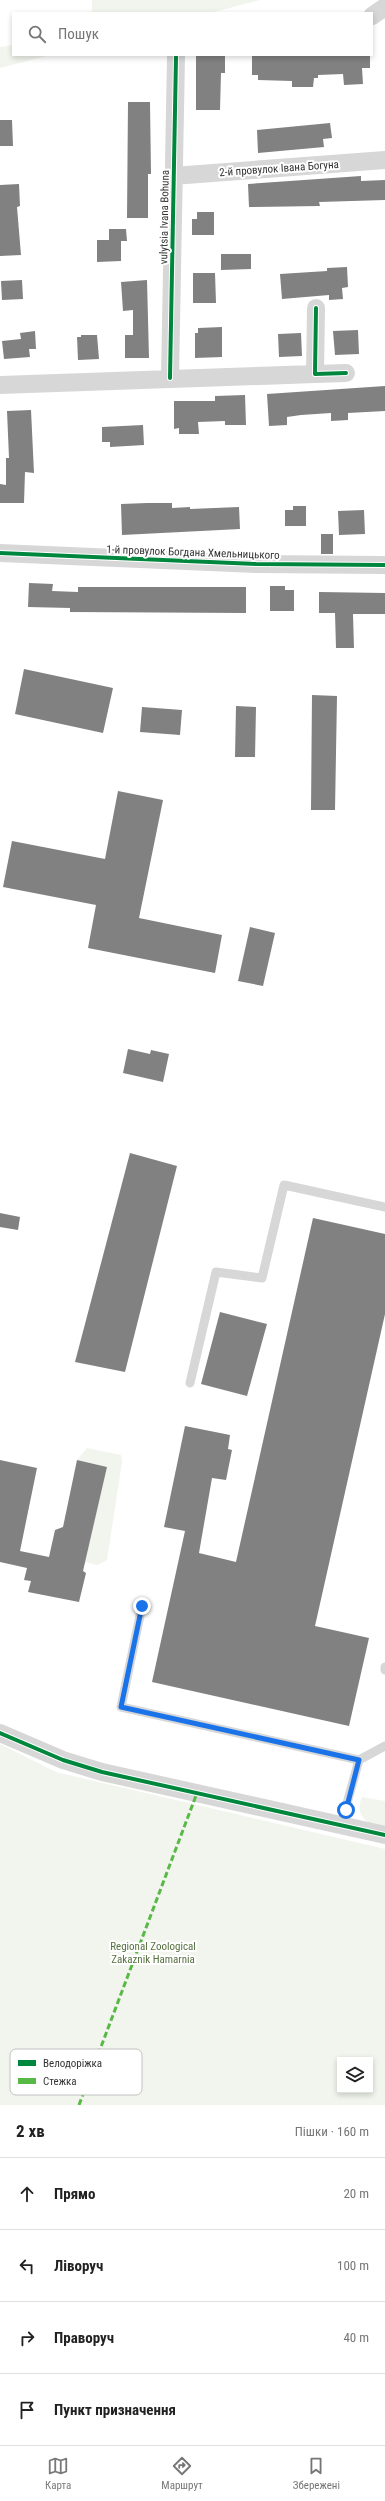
<!DOCTYPE html>
<html lang="uk">
<meta charset="utf-8">
<style>
body{margin:0;font-family:"Roboto Condensed",sans-serif;background:#f6f6f6;color:#222}
.controls{position:absolute;right:12px;bottom:12px;display:grid;overflow:hidden;border-radius:0px;box-shadow:0 2px 6px #0003}
.controls button{width:36px;height:36px;display:grid;place-items:center;padding:0;border:0;border-bottom:1px solid #e0e0e0;background:#fff;color:#222;font:20px sans-serif}
.stop{position:absolute;width:12px;height:12px;margin:-9px;border:3px solid #1a73e8;border-radius:50%;background:#fff}
.stop.end{background:#1a73e8;border-color:#fff;box-shadow:0 1px 4px #0008}
.list{margin:0;padding:0;list-style:none}
h2{display:flex;justify-content:space-between;align-items:center;height:52px;margin:0;padding:0 16px;font-size:17px}
h2 small{font-size:13px;font-weight:400;color:#767676}
.list li{display:grid;grid-template-columns:26px 1fr auto;gap:12px;align-items:center;box-sizing:border-box;height:72px;padding:0 16px;border-top:1px solid #e0e0e0}
.list b{display:block;font-size:15px;white-space:nowrap}
.list em{font-size:13px;font-style:normal;color:#767676}
.icon{flex:none;width:22px;height:22px;fill:none;stroke:currentColor;stroke-width:2;stroke-linecap:round;stroke-linejoin:round}
.map{position:relative;flex:none;width:385px;height:2105px;overflow:hidden}
.search{position:absolute;background:#fff;box-shadow:0 2px 6px #0003;left:12px;right:12px;top:12px;height:44px;display:flex;align-items:center;gap:10px;box-sizing:border-box;padding:0 14px;border-radius:0px;color:#767676;font-size:15px}
.sheet{height:340px;background:#fff}
nav{display:flex;justify-content:space-around;align-items:center;box-sizing:border-box;height:56px;border-top:1px solid #e0e0e0;background:#fff;font-size:11px;color:#767676}
nav a{display:grid;justify-items:center;gap:2px}
nav .on{color:#7a7a7a}
.map>svg:first-child{display:block}
</style>
<div class="map">
<svg width="385" height="2105" viewBox="0 0 385 2105">
<rect width="100%" height="100%" fill="#fff"/>
<path fill="#f1f5ed" fill-rule="evenodd" d="M92,0h168l-50,13h-118z
M13,45v10h37l-50,13v-21z
M87,1448l34,7 1,7 -15,98 -10,5 -12,-3 22,-95 -30,-7z
M0,1744l56,28 329,77v256h-385zM340,2060h30v30h-30z
M362,1797l23,4v28c-17,-4 -31,-13 -23,-32z"/>
<path fill="#818181" d="M196,55h29v18h-4l-1,37h-24z
M252,55h118v13h-8l1,16 -19,1 -1,-11 -25,1v3h-4l-1,9h-21v-6l-34,-1v-5h-6z
M128,102h22l1,72h-3v44h-21z
M0,120h12l1,26h-13z
M330,123l2,15 -9,1 1,8 -66,6 -1,-23z
M361,176v5l24,-1v20l-66,2 1,4 -71,1 -1,-23z
M19,184l1,22 -3,1 4,48 -21,1v-71z
M197,212h17v23h-22v-16h5z
M109,229h17l1,12h-6v20l-24,1v-22h12z
M221,254h30v15l-30,1z
M347,267l1,20 -6,1 1,11 -14,1v-5l-47,4 -2,-25 47,-3v-3z
M193,273h22l1,30h-23z
M22,280l1,19 -21,1 -1,-19z
M147,280l2,78h-24v-23h8v-25l-10,1 -2,-29z
M222,327v30l-27,1v-25h3v-5z
M358,330l1,24 -24,1 -2,-24z
M35,331l1,18h-7l1,8 -26,2 -2,-18 19,-2 -1,-6z
M301,333l1,23 -23,1 -1,-23z
M81,335h16l2,24 -21,1 -1,-23h4z
M385,386v25l-37,2v7l-17,1v-8l-30,2 -14,2v8l-18,1 -2,-32z
M245,395l1,30h-21v-4l-27,1 1,12h-20v-6l-5,1v-28h41v-5z
M31,410l3,63 -9,-1 -1,31h-24v-19l6,1v-27h3l-2,-47z
M143,425l1,20 -34,2v-5h-8v-15z
M147,503h25v5l18,-1v2l49,-2 1,22 -118,6 -1,-31z
M293,506h13v20h-21v-16h8z
M364,510l1,24 -26,1 -1,-24z
M321,534h12v20h-12z
M29,583l24,1 -1,7 26,1v-5h168v26l-176,-1v-4l-42,-1z
M270,586h15v4h9v21h-24z
M319,592l66,1v21h-32l1,34h-18l-1,-35h-16z
M24,669l89,19 -10,45 -88,-19z
M312,695l25,1 -2,114h-24z
M236,706l20,1 -1,50h-20z
M142,707l40,3 -2,25 -40,-3z
M118,791l45,9 -24,118 83,17 -7,38 -127,-25 8,-43 -93,-18 9,-46 93,18z
M250,927l25,6 -12,53 -25,-5z
M128,1049l22,5 1,-4 18,4 -6,28 -40,-9z
M130,1153l47,13 -52,206 -50,-10z
M0,1213l20,4 -2,13 -18,-3z
M313,1218l72,16v80l-70,312 54,12 -20,88 -197,-44 33,-151 -21,-4 21,-101 45,9 -2,14 4,1 -6,30 -14,-2 -13,75 37,9z
M220,1312l47,12 -20,72 -46,-12z
M0,1460l37,8 -17,83 29,6 6,-27 8,-3 14,-67 30,7 -24,104 3,2 -7,29 -51,-10 3,-11 -7,-1 3,-12 -27,-6z"/>
<g fill="none" stroke-linecap="round" stroke-linejoin="round">
<path stroke="#d7d7d7" stroke-width="9" d="M190,1383l26,-111 46,6 22,-93 101,22
M142,1606l-21,101 238,53
M385,1667v3
M341,1825l18,-65 26,-14"/>
<path stroke="#d7d7d7" stroke-width="18" d="M372,16l13,-9
M173,176l212,-16
M316,308l-1,66 31,-1
M170,378l6,-321
M0,385l315,-11
M0,553l256,11 129,1
M0,1733l63,27 39,12 283,63"/>
<path stroke="#58b947" stroke-width="3" stroke-dasharray="6 3" stroke-linecap="butt" d="M79,2105l118,-312"/>
<defs>
<path id="cycleway" d="M316,308l-1,66 31,-1
M170,378l6,-321
M0,553l256,11 129,1
M0,1733l63,27 39,12 283,63"/>
</defs>
<use href="#cycleway" stroke="#fff" stroke-width="6"/>
<use href="#cycleway" stroke="#00873e" stroke-width="4"/>
</g>
<g fill="none" stroke-linecap="round" stroke-linejoin="round">
<path stroke="#1a73e8" stroke-width="5" d="M142,1606l-21,101 238,53 -13,50"/>
</g>
<g text-anchor="middle" stroke-width="4" stroke-linejoin="round" paint-order="stroke">
<g font-size="11" fill="#333" stroke="#fff">
<text transform="translate(279 168) rotate(-4)" y="4">2-й провулок Івана Богуна</text>
<text transform="translate(164 217) rotate(-89)" y="4">vulytsia Ivana Bohuna</text>
<text transform="translate(193 552) rotate(2)" y="4">1-й провулок Богдана Хмельницького</text>
</g>
<g font-size="11" fill="#56703f" stroke="#fff">
<text x="153" y="1950">Regional Zoological<tspan x="153" dy="13">Zakaznik Hamarnia</tspan></text>
</g>
</g>
<rect x="10" y="2049" width="132" height="46" rx="6" fill="#fff" stroke="#c2c2c2" stroke-width="1"/>
<rect x="18" y="2060" width="18" height="6" fill="#00873e"/>
<rect x="18" y="2078" width="18" height="6" fill="#58b947"/>
<g font-size="11" fill="#333">
<text x="43" y="2067">Велодоріжка</text>
<text x="43" y="2085">Стежка</text>
</g>
</svg>
<div class="controls">
<button><svg class="icon" aria-label="layers" viewBox="0 0 24 24"><path d="M12 4l9 5-9 5-9-5zM3 14l9 5 9-5"/></svg></button>
</div>
<div class="stop" style="left:346px;top:1810px"></div>
<div class="stop end" style="left:142px;top:1606px"></div>
<div class="search"><svg class="icon" aria-label="search" viewBox="0 0 24 24"><circle cx="10" cy="10" r="6"/><path d="M15 15l6 6"/></svg>Пошук</div>
</div>
<section class="sheet">
<h2>2 хв<small>Пішки · 160 m</small></h2>
<ul class="list">
<li><svg class="icon" aria-label="ahead" viewBox="0 0 24 24"><path d="M12 20V5M6 11l6-6 6 6"/></svg><div><b>Прямо</b></div><em>20 m</em></li>
<li><svg class="icon" aria-label="left" viewBox="0 0 24 24"><path d="M17 20v-9H6M10 6l-5 5 5 5"/></svg><div><b>Ліворуч</b></div><em>100 m</em></li>
<li><svg class="icon" aria-label="right" viewBox="0 0 24 24"><path d="M7 20v-9h11M14 6l5 5-5 5"/></svg><div><b>Праворуч</b></div><em>40 m</em></li>
<li><svg class="icon" aria-label="arrive" viewBox="0 0 24 24"><path d="M6 21V4h12l-3 4 3 4H6"/></svg><div><b>Пункт призначення</b></div></li>
</ul>
</section>
<nav>
<a class="on"><svg class="icon" aria-label="map" viewBox="0 0 24 24"><path d="M3 6l6-2 6 2 6-2v14l-6 2-6-2-6 2zM9 4v14M15 6v14"/></svg>Карта</a>
<a><svg class="icon" aria-label="directions" viewBox="0 0 24 24"><path d="M12 3l9 9-9 9-9-9zM9 14v-3h6M13 9l2 2-2 2"/></svg>Маршрут</a>
<a><svg class="icon" aria-label="saved" viewBox="0 0 24 24"><path d="M7 4h10v16l-5-4-5 4z"/></svg>Збережені</a>
</nav>
